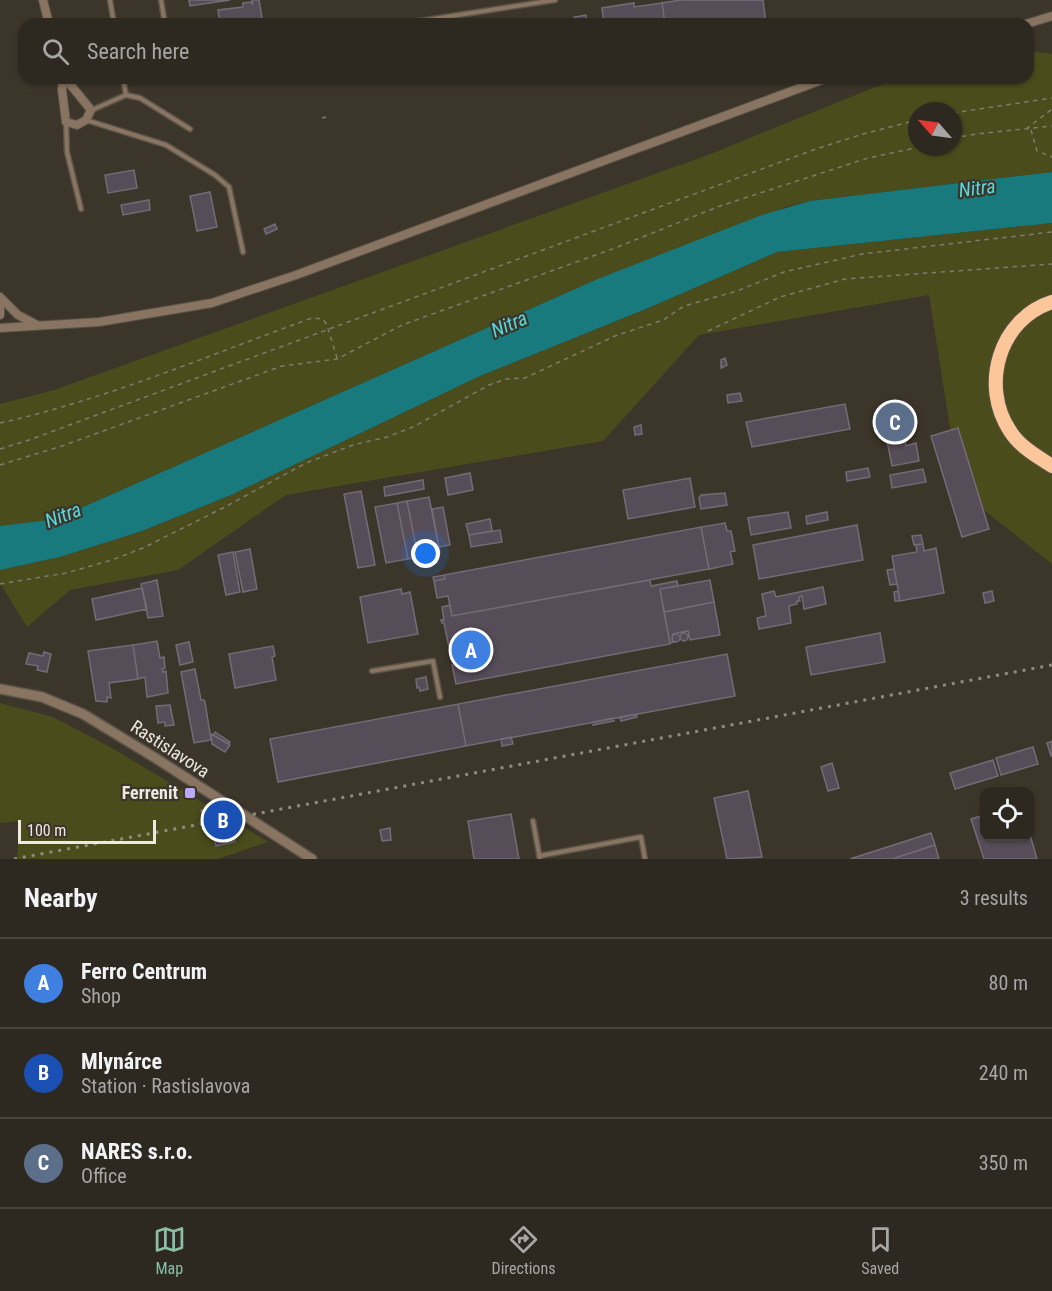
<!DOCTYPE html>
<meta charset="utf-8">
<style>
body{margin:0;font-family:"Roboto Condensed",sans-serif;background:#353029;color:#f1f3f6}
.controls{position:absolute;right:18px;bottom:18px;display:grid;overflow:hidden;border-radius:12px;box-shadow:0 2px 4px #0004}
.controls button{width:54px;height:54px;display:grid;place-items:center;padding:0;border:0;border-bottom:2px solid #48443e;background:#2d2820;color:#f1f3f6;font:30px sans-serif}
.compass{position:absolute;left:908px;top:102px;width:54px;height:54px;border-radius:50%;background:#2d2820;box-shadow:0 2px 4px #0004;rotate:298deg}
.scale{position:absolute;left:18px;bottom:15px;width:138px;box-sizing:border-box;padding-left:6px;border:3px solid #ede8e1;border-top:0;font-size:16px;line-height:21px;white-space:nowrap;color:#ede8e1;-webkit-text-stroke:4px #3c352a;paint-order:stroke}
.you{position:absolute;left:426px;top:554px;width:21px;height:21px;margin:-15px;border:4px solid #fff;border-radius:50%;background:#1a73e8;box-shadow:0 0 0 9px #1a73e833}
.badge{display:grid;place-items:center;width:39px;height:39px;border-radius:50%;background:#8abfa5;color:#fff;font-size:20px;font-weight:700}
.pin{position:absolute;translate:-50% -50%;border:3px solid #fff;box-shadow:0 2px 6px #0006}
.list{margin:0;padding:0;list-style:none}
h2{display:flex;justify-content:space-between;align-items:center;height:78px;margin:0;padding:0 24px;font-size:26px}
h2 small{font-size:20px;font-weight:400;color:#a7a6a5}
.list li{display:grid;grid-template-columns:39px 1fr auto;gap:18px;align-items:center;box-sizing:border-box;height:90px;padding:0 24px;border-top:2px solid #48443e}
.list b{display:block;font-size:22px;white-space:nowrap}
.list p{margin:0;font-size:20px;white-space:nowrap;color:#a7a6a5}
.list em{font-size:20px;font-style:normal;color:#a7a6a5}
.icon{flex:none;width:33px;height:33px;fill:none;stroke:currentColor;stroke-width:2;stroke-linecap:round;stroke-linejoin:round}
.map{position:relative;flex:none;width:1052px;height:859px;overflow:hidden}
.search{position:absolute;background:#2d2820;box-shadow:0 2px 4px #0004;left:18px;right:18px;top:18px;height:66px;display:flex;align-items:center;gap:15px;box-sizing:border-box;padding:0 21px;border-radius:18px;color:#a7a6a5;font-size:22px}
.sheet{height:348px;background:#2d2820}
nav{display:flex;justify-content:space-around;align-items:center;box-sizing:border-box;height:84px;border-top:2px solid #48443e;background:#2d2820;font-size:16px;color:#a7a6a5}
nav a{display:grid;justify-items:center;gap:3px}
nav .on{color:#8abfa5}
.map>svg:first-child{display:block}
</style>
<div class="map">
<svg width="1052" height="859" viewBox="0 0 1052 859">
<rect width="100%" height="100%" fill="#3c352a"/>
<path fill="#4a4c1c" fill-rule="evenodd" d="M1028,51l24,3v118l-242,29 -24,6 -186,71 -544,241 -56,7v-122l54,-14 654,-235 167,-68 33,-9h120zM917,111h36v36h-36z
M1052,223v341l-92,-73 -31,-196 -230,40 -96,106 -317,54 -108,75 -108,20 -43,37 -27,-44v-13l60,-13 82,-26 89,-36 249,-119 166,-67 131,-57z
M0,703l53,14 59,31 156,94 -50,17h-201l3,-38 -20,2z"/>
<path fill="#197a7e" d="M1052,172v51l-275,29 -131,57 -166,67 -249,119 -89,36 -82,26 -60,13v-44l56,-7 544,-241 162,-63 48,-14z"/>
<path fill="#564d58" stroke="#756b77" stroke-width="1.5" d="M189,0h41l-40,6z
M252,0h7l4,24h-43l-2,-14 25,-3v-4l8,-1 2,3z
M681,0h82l3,24h-101l-3,-21z
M634,3v4l28,-4 3,21h-61l-2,-16z
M586,15l1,9h-12l-1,-7z
M134,170l3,18 -29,5 -3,-18z
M210,192l7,35 -20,4 -7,-35z
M149,200l1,10 -27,5 -2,-10z
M275,224l2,5 -11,5 -2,-5z
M725,358l2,7 -6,3v-8z
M740,393l2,8 -14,2 -1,-8z
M845,404l5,25 -98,18 -6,-25z
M898,407l8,39 10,-3 3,18 -27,5 -11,-55z
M641,425l1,9 -7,1 -1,-8z
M958,428l31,101 -27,8 -31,-101z
M868,468l2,9 -23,4 -1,-9z
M923,469l3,13 -34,6 -2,-13z
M470,473l3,17 -25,5 -3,-17z
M690,478l5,29 -67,12 -5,-29z
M423,480l1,9 -39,7 -1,-9z
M361,491l14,74 -17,3 -14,-74z
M725,493l2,12 -26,4 -2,-11 2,-3z
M429,497l11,56 -22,4 -11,-56z
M407,501l11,56 -10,2 -11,-56z
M397,503l11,56 -22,4 -11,-56z
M443,507l7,38 -11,2 -7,-38z
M788,512l3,16 -40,7 -3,-17z
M827,512l1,8 -21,4 -1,-8z
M490,519l2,12 -23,4 -3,-11z
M725,523l2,8h4l4,20 -5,1 3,12 -24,5 -8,-42z
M857,525l6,35 -104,19 -6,-34z
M701,527l8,42 -257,47 -4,-20 -11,2 -3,-17 11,-2 -1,-4z
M500,530l2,12 -31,5 -2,-12z
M921,535l2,9 -9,1 -2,-9z
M923,544l1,7 12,-3 8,45 -44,8 -8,-45 25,-4 -1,-7z
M250,549l7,40 -14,3 -8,-40z
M233,552l7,40 -14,3 -8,-40z
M894,569l3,15 -7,1 -3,-15z
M444,575l1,4 -11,2 -1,-4z
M157,580l6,36 -15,2 -7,-34z
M650,580l1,6 26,-5 1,5 -18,3 10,55 -214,40 -4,-19 9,-2 -4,-17 -8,1 -5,-24h-2l-1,-3h3l-2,-13 8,-2 2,11z
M710,580l4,22 -50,10 -4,-23z
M823,587l3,17 -22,5 -2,-13 -3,1 1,4h-3v3l-8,2 2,17 -32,6 -2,-11 9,-2 -4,-22 12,-3 2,6z
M142,588l5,21 -51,11 -4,-21z
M401,589l1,5 8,-2 8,42 -50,9 -8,-46z
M898,591l2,10h-5l-1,-9z
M992,591l2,10 -9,2 -2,-10z
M714,602l6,33 -30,5 -2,-9 -15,3 -1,4 2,4 -4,1 -6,-31z
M680 637a4 4 0 1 1 8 0a4 4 0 1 1-8 0Z
M880,633l5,29 -74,13 -5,-28z
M672 638a4 4 0 1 1 8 0a4 4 0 1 1-8 0Z
M157,641l3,17 4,-1 1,11 -3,1 1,3 3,-1 2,22 -21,4 -2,-20 -7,2 -5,-34z
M189,642l4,20 -13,3 -4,-20z
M133,645l5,34 -29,4 2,15 -4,-1v5l-11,-1 -8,-50z
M273,646l2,10 -3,1 4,23 -41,8 -6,-34z
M44,652l7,2 -4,18 -10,-2 1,-4 -12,-2 3,-11 14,3z
M727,654l8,42 -269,50 -8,-42z
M195,669l6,31h3l1,2 6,38 -17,3 -13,-71z
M426,677l2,12 -8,2 -1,-4 -2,1 -1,-9z
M458,704l8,42 -188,36 -8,-43z
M170,705l4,20 -9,1v-4l-7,1 -2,-17z
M636,714l1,3 -16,4 -1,-4z
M613,718l1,3 -21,4v-3z
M215,732l15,10 -1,2 -16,-9z
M211,734l19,11 -5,7 -13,-8z
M511,737l2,7 -11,2 -1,-7z
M1052,741v14l-1,1 -4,-13z
M1033,747l5,17 -37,11 -5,-17z
M993,760l5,16 -43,13 -5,-16z
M832,763l7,25 -11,3 -7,-24z
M748,791l14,66 -35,2 -13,-61z
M210,808l1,5 -9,1 -1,-4z
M511,814l8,45h-45l-6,-38z
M984,815v21h46v-1l7,24h-53l-13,-40z
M233,827l2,15 -19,4 -1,-7 9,-2 -2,-8z
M390,828l1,12 -9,1 -2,-11z
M931,833l4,12 -43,14h-42z
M935,845l4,14h-47z"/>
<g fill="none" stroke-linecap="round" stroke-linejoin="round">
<defs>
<path id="service" d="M110,0l4,24
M161,0l4,24
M400,24l155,-24
M123,78l3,17
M92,110l34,-15 14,3 50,31
M86,120l80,25 49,30 14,12 14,65
M66,122l1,30 14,57
M372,671l61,-10 7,36
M533,821l7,38
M539,856l102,-19 4,22"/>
<path id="minor" d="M43,0l6,24
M1026,24l26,-8
M63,78l-1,12 4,32 11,3 9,-5 5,-10 -26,-32
M0,297l18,18 19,10
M0,303v12
M0,328l99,-6 113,-19 84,-28 531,-197"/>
<path id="tertiary" d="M0,689l42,8 41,17 74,45 155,100"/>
<path id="motorway" d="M1052,302c-53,17 -72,84 -42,129 10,16 27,25 42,35"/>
</defs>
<use href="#service" stroke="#585247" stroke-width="7"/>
<use href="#minor" stroke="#585247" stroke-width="10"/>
<use href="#tertiary" stroke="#585247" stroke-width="12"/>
<use href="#motorway" stroke="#585247" stroke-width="16"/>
<path stroke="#807a71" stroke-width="1.5" stroke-dasharray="4.5 4.5" stroke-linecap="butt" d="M126,21l32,-2
M953,113l99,-15
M322,118l4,-1
M1026,129l26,-20
M1031,130l6,21 15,6
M953,138l23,-4 76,-8
M708,331l72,-34 65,-18 207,-15
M0,423c108,-24 209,-68 312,-105l11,1 4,6 10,33
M0,449l29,-9 787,-291 47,-15 54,-14
M0,465l62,-19 220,-80 55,-7 65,-34 213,-77 105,-42 148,-48 52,-11
M0,584l66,-11 46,-13 31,-12 80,-40 83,-45 47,-18 34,-8 26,-10 76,-42 17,-6 19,-1 90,-42 48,-16 21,-14 53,-15 47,-19 78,-18 190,-22"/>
<use href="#service" stroke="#897462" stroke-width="4"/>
<use href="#minor" stroke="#897462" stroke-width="8"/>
<use href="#tertiary" stroke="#897462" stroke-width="9"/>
<use href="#motorway" stroke="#fbc79a" stroke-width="14"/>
<path stroke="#908a81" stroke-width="3" stroke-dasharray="3 6" stroke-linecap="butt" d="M14,859l1038,-194"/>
</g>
<rect fill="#baaaf6" stroke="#3c352a" stroke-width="2" x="184" y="787" width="12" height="12" rx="3"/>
<g text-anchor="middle" stroke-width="4.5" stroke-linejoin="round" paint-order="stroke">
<g font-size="18" fill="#ede8e1" stroke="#3c352a">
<text transform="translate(170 749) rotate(33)" y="6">Rastislavova</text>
</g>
<g font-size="18" font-weight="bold" fill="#ede8e1" stroke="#3c352a" text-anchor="end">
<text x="178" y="799">Ferrenit</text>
</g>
<g font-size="20" font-style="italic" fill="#56d9de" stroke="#3c352a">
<text transform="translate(977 188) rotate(-7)" y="7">Nitra</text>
<text transform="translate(509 324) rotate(-23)" y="7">Nitra</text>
<text transform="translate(63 515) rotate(-21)" y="7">Nitra</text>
</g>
</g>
</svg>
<div class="controls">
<button><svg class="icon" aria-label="locate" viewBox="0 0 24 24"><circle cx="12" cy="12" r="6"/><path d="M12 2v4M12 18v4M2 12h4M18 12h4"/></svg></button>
</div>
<svg class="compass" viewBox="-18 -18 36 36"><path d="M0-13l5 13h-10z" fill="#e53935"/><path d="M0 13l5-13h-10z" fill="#a7a6a5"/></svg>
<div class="scale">100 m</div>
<div class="you"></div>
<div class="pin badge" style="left:471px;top:650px;background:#3f7fe0">A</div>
<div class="pin badge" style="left:223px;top:820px;background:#1a4fb4">B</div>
<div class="pin badge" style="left:895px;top:422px;background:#5c6f8a">C</div>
<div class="search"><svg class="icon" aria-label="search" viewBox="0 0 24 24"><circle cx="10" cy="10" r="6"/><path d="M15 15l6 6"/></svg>Search here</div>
</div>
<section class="sheet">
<h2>Nearby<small>3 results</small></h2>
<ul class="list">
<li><span class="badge" style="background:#3f7fe0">A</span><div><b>Ferro Centrum</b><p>Shop</p></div><em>80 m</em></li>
<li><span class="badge" style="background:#1a4fb4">B</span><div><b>Mlynárce</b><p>Station · Rastislavova</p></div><em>240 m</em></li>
<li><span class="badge" style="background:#5c6f8a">C</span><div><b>NARES s.r.o.</b><p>Office</p></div><em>350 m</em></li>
</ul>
</section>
<nav>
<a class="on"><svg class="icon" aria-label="map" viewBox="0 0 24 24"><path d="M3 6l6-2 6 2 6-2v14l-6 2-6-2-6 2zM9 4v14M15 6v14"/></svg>Map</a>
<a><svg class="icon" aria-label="directions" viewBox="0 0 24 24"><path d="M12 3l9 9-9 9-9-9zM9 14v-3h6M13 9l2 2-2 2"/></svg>Directions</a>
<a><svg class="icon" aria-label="saved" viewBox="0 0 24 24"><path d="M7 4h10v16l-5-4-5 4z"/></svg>Saved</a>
</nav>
